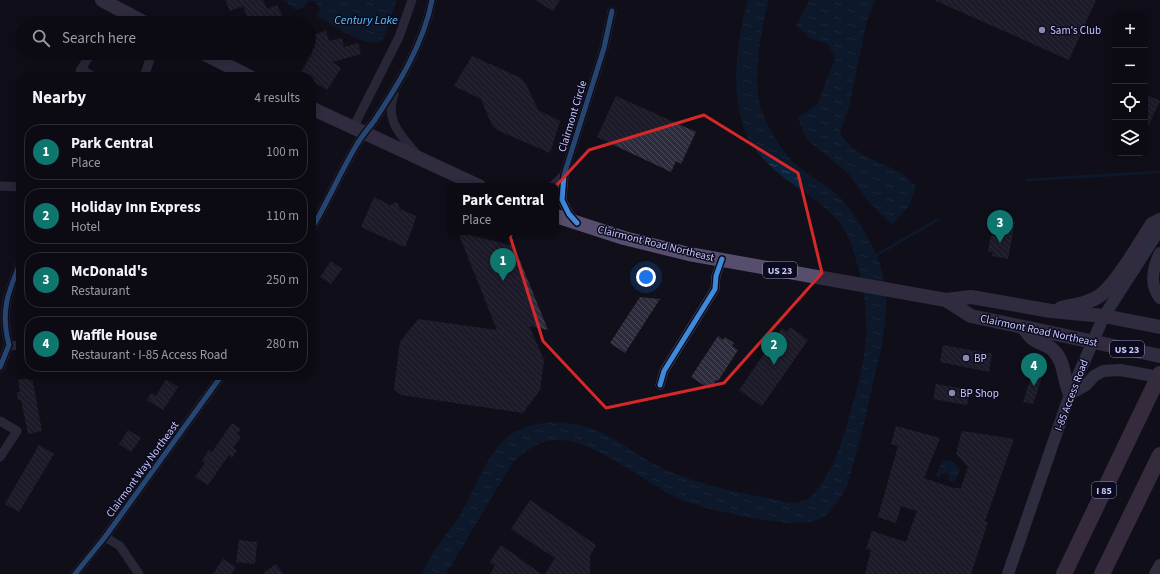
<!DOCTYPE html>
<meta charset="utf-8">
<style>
body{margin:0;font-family:"Source Sans 3",sans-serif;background:#15141d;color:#f1f3f6}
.controls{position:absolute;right:12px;top:12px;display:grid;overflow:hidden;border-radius:8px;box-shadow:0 2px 10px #0003}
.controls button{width:36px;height:36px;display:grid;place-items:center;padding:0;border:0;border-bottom:1px solid #2c2b34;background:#0c0b14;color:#f1f3f6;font:20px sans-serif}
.you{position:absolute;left:646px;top:277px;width:14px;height:14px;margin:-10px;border:3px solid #fff;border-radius:50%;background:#1a73e8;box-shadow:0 0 0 6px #1a73e833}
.badge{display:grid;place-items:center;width:26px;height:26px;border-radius:50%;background:#0f766e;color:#fff;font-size:13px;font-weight:700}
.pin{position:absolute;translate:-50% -33px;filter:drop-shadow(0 1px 2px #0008)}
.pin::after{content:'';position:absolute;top:21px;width:14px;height:12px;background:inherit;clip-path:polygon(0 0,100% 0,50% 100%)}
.popup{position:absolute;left:447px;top:183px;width:112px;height:52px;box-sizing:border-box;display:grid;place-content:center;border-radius:8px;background:#0c0b14;filter:drop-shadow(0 1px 3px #0005);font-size:13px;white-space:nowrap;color:#9a9ba0}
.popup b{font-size:15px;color:#f1f3f6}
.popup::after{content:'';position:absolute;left:50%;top:100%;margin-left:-8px;border:8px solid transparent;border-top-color:#0c0b14}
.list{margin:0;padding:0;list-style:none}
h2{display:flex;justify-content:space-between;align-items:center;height:52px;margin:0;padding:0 16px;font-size:17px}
h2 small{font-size:13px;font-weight:400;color:#9a9ba0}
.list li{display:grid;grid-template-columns:26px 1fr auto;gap:12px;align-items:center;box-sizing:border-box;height:56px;margin:0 8px 8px;padding:0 8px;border:1px solid #2c2b34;border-radius:16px}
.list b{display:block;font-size:15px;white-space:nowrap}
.list p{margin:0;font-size:13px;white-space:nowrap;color:#9a9ba0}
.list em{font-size:13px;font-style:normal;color:#9a9ba0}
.icon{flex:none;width:22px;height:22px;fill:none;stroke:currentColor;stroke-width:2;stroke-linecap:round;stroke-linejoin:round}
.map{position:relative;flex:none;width:1160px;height:574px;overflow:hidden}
.search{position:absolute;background:#0c0b14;box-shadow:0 2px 10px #0003;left:16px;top:16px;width:300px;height:44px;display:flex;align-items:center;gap:10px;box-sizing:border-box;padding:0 14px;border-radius:22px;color:#9a9ba0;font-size:15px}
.panel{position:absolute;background:#0c0b14;box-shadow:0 2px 10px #0003;left:16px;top:72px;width:300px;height:308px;border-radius:16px}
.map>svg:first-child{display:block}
</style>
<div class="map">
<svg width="1160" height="574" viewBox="0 0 1160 574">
<defs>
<pattern id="water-ripples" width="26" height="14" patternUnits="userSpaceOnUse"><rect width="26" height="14" fill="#0b243e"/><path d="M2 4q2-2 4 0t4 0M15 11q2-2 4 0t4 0" fill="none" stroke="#2d425b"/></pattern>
<pattern id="building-back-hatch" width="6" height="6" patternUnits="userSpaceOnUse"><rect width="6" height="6" fill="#2d2c3d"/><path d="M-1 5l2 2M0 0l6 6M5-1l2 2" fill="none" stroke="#4a495a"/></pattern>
</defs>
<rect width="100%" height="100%" fill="#100f1a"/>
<path fill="url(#water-ripples)" d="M283,0h114l-13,37 -3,5c-17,5 -48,-17 -64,-26l3,-7 -5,-8h-6l-7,7 -6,2z
M748,0h21c-9,30 -13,64 -11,95 2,22 23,57 40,71 11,10 26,17 37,27 19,17 43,58 48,82 9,38 -3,76 -11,113 -6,26 -11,51 -19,76 -2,8 -4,18 -8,26 -3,7 -9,13 -13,19 -5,8 -13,11 -23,13 -25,5 -110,-13 -134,-25 -30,-15 -85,-59 -118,-57 -18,0 -31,11 -44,22l-67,112h-24c2,-4 4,-9 7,-14 10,-18 25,-34 35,-52 16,-27 25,-65 57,-79 20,-9 51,-8 72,0 21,7 39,23 59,34 35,19 76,27 115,35 11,2 25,7 36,3 5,-1 9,-6 12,-9 17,-19 26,-48 33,-71 17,-59 26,-94 10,-154 -4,-14 -7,-27 -15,-39 -15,-23 -39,-35 -60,-51 -12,-10 -23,-20 -32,-34 -23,-38 -15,-103 -3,-143z
M809,0h66l-9,24 -16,79 -10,30c13,24 44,28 65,43 4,3 8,7 11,11l-8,21 -16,17 -24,-24 -19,-27 -43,-35 -8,-21 20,-15 17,-45 -7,-14 -17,-5 -15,-13z
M948,460l4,2 8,7 -4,11 -5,2 -3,-2 1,-4 -3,-3 -5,1 -1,4 -4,-3 6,-14z"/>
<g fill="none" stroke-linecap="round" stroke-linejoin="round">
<path stroke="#0b243e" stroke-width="3" d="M1027,180l133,-8
M873,257l66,-38"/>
</g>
<path fill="url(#building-back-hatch)" d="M225,0h38l4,9 10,-4 9,18h-19l-1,-3 -9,3h-8l-6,-17 -13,5z
M535,0h25l-7,11z
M934,0h162l-27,60z
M326,31l3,10 13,-3 2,9 14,-4 3,11 -29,8 9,6 -14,22 -16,-10v-3h-6l-5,-3 12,-21 -3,-17z
M472,56l49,22 5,6 12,26 22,11 -10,32 -53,-23 -5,-5 -11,-26 -27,-13z
M1145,94l15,7 -15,32z
M616,96l80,36 -15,32 -5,-3 -5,11 -74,-35z
M374,197l16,8 7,-3 3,7 16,7 -2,8 -9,23 -44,-20z
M998,220l17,2 -7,37 -16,-3 1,-4 -5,-1 3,-15h4z
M458,232l56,14 34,84 -19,-4 15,34 -4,30 -17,23 -122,-18 -7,-6 6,-47 18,-23 79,11z
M331,261l11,8 -11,15 -11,-7z
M640,297l20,2 -35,54 -15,-10z
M790,327l18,13 -46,66 -23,-16 43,-62 5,4z
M718,336l5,4 2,-3 9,6 -2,3 6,4 -20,31 -2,-1 -6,9 -19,-12z
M943,345l49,9 -3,18 -49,-10z
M1034,368l10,3 -11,33 -10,-2z
M32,377l10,54 -14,3 -7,-34h-3l-1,-8h3l-2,-12z
M166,379l12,8 -15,23 -16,-10 4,-7 5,3z
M936,384l34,6 -3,15 -34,-6z
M232,423l9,6 -4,5 4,3 -8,11 4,2 -5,8 -3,-3 -21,30 -13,-8 10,-14 -3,-3 7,-10 3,2z
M896,426l44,12 -16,40 29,10h8l7,-21 -12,-13 6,-23 52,8 -29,82 3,1 -17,52h-106l6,-24 -5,-1 6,-18 34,11 11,-31 -16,-5 -5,17 -18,-6 20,-71 -7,-2z
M128,430l13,8 -10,14 -12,-8z
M39,445l15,9 -35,58 -14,-8z
M530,500l66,45 -6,11v18h-45l10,-16 -44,-29z
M239,540l18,2 -2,22 -19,-2z
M501,545l40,29h-51l5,-8 -5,-4z
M223,559l13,8 -5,7h-18z
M276,564l7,10h-21z"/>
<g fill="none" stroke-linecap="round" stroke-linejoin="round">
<path stroke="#44455b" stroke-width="9" d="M81,69l13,8
M82,77l-2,-6 11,-18
M144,77l8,-24
M394,94c-10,28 8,42 24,62
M353,128l46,-91 13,-37
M0,186l21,1
M553,186l11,-11
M575,221l-6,-7 -7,-14 2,-25 40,-127 8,-37
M311,230c16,-27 29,-57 45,-84 5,-9 12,-17 18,-25 24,-36 50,-78 58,-121
M9,345l12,1
M0,367l9,-22c-9,-34 -1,-53 12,-84
M660,385l4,-14 51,-82 1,-13 6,-17
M0,421l17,10 -17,26
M105,537l15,9 19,28
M75,574l30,-37 117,-162"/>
<path stroke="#51526e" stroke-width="12" d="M1160,253c-7,14 -11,32 0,45
M1070,394l16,-9 8,-9 9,-5 17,-1 40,7
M1008,574l62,-180 34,-78 56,-87
M1155,574l5,-9"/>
<path stroke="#574e6e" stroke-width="14" d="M102,0l43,23
M203,53l47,24
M311,108l168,78
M556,216l68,22 65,16 257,46 25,16 189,40
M946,300l25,-3 80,14 53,5 56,11
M1061,308c13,-3 30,-5 41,-14 16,-13 38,-51 50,-70l8,-4
M1023,327c3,3 5,8 8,10 6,6 15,7 22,13 12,11 10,29 17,44"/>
<path stroke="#644e69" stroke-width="16" d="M1064,574l80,-167
M1102,574l58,-119"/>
<path stroke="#644e69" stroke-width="16" d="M1144,407l16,-33"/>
<defs>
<path id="cycleway" d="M577,223l-8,-9 -7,-14 2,-25 40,-127 8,-37
M311,230c16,-27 29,-57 45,-84 5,-9 12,-17 18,-25 24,-36 50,-78 58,-121
M0,367l9,-22c-9,-34 -1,-53 12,-84
M660,385l4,-14 51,-82 1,-13 6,-17
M75,574l30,-37 117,-162"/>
</defs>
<use href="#cycleway" stroke="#0c0b1e" stroke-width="8"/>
<use href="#cycleway" stroke="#408adc" stroke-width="5"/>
</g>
<path d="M0 0H1160V574H0ZM704,115l94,58 24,100 -98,110 -118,25 -63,-67 -33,-105 79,-86z" fill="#100f1a" fill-opacity=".55" fill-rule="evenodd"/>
<path fill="none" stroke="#d62828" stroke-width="3" stroke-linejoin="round" d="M704,115l94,58 24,100 -98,110 -118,25 -63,-67 -33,-105 79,-86z"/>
<g fill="#8887af" stroke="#0c0b1e" stroke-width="1.5">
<circle cx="1042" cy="30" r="4"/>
<circle cx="966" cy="358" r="4"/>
<circle cx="952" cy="393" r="4"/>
</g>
<g text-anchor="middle" stroke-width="3" stroke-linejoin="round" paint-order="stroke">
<g fill="#0c0b1e" stroke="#908fbc" stroke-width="1">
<rect x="763" y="262" width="34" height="16" rx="3"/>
<rect x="1110" y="341" width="34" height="16" rx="3"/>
<rect x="1092" y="482" width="24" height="16" rx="3"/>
</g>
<g font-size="10" font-weight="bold" fill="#c8c8ff">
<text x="780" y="274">US 23</text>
<text x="1127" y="353">US 23</text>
<text x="1104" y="494">I 85</text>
</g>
<g font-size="11" fill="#c8c8ff" stroke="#0c0b1e" text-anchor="start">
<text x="1050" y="34">Sam's Club</text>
<text x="974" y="362">BP</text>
<text x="960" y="397">BP Shop</text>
</g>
<g font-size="11" fill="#c8c8ff" stroke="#0c0b1e">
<text transform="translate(572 116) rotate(-73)" y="4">Clairmont Circle</text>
<text transform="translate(656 243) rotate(14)" y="4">Clairmont Road Northeast</text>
<text transform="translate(1039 330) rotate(12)" y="4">Clairmont Road Northeast</text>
<text transform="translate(1071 395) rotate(-69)" y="4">I-85 Access Road</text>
<text transform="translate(142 469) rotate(-54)" y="4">Clairmont Way Northeast</text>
</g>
<g font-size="12" font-style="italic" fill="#56c3ff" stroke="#0c0b1e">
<text x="366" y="24">Century Lake</text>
</g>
</g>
</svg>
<div class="controls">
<button>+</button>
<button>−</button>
<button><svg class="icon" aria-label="locate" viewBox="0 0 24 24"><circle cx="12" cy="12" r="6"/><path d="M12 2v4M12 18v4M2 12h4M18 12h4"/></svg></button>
<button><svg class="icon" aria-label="layers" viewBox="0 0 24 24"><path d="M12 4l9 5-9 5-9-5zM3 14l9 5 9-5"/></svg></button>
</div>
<div class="you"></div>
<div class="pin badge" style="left:503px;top:281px">1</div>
<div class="popup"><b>Park Central</b>Place</div>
<div class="pin badge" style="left:774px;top:365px">2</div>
<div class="pin badge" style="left:1000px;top:243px">3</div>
<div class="pin badge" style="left:1034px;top:386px">4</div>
<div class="search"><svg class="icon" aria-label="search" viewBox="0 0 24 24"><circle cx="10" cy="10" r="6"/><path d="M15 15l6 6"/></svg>Search here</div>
<section class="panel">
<h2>Nearby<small>4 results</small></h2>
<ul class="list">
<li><span class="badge">1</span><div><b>Park Central</b><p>Place</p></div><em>100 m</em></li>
<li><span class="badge">2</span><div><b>Holiday Inn Express</b><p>Hotel</p></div><em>110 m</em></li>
<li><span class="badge">3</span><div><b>McDonald's</b><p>Restaurant</p></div><em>250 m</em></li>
<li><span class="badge">4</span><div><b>Waffle House</b><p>Restaurant · I-85 Access Road</p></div><em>280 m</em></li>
</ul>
</section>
</div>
